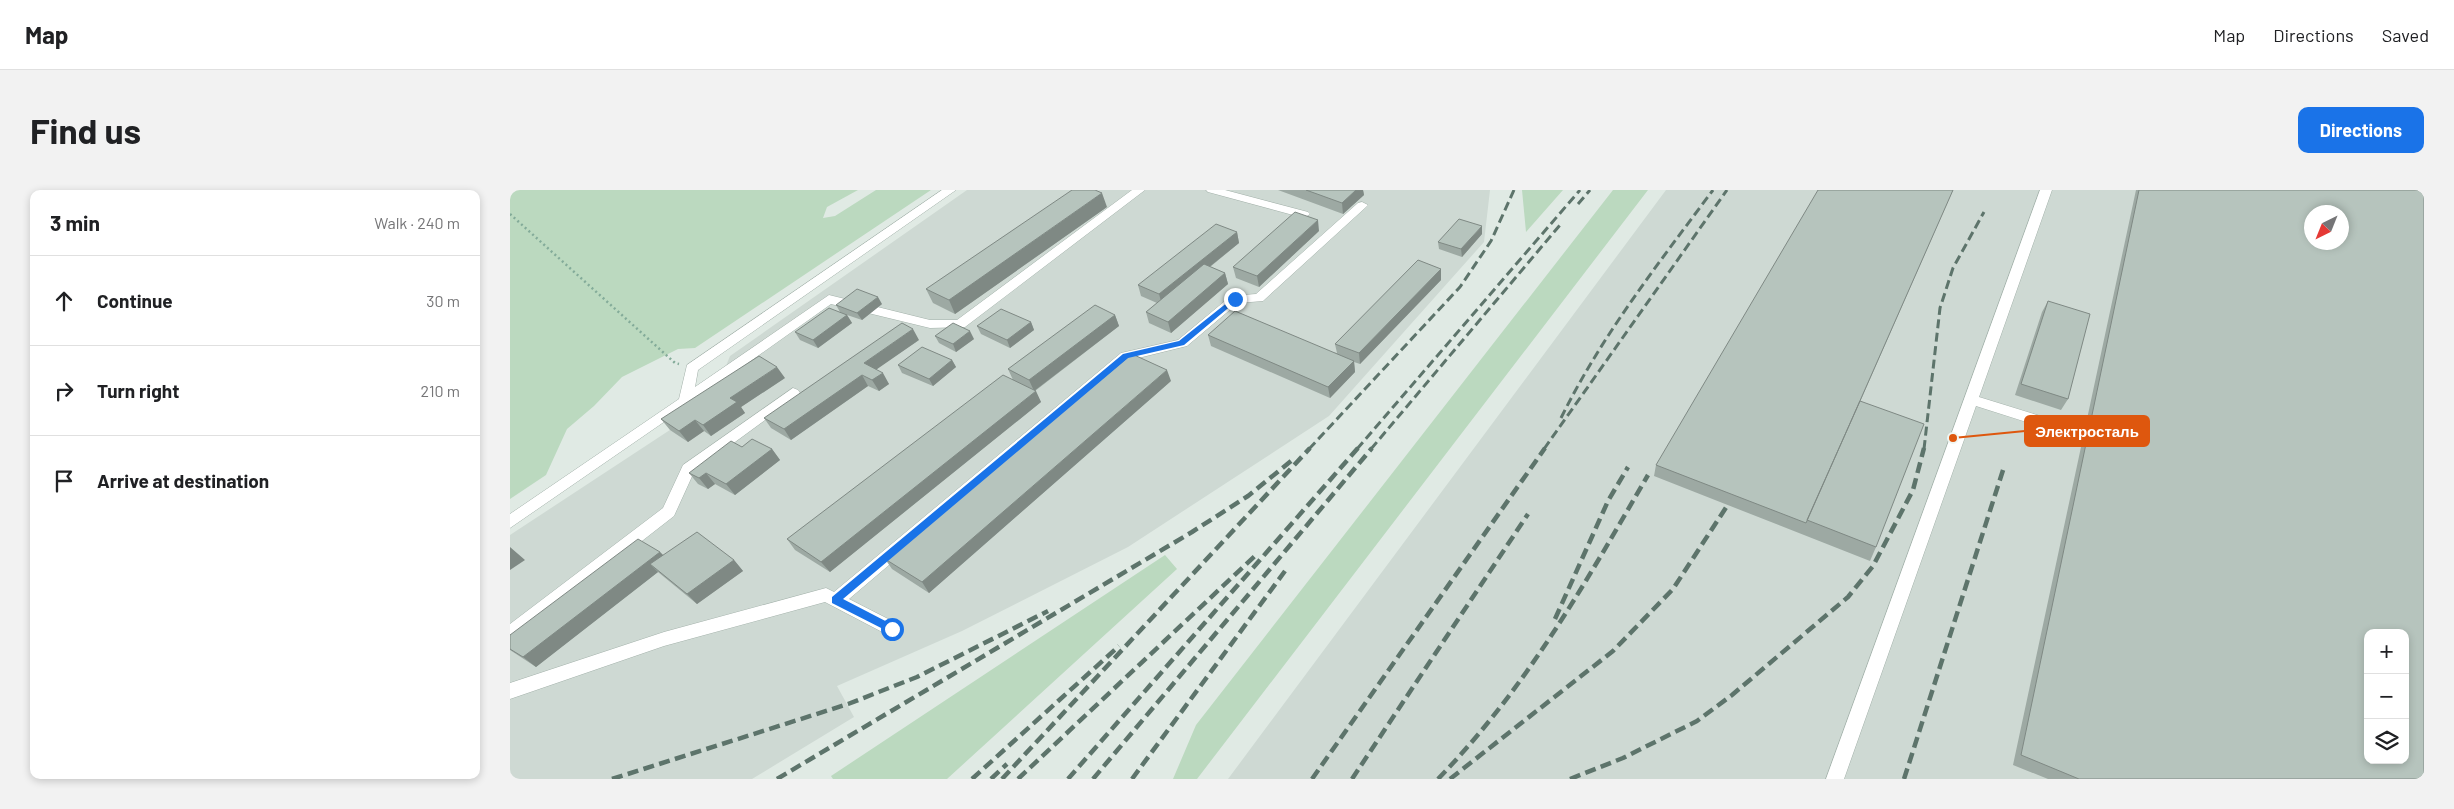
<!DOCTYPE html>
<meta charset="utf-8">
<style>
body{margin:0;font-family:Barlow,sans-serif;background:#f2f2f2;color:#202124}
.controls{position:absolute;right:15px;bottom:15px;display:grid;overflow:hidden;border-radius:10px;box-shadow:0 2px 8px #0003}
.controls button{width:45px;height:45px;display:grid;place-items:center;padding:0;border:0;border-bottom:1px solid #e0e0e0;background:#fff;color:#202124;font:25px sans-serif}
.compass{position:absolute;left:1794px;top:15px;width:45px;height:45px;border-radius:50%;background:#fff;box-shadow:0 2px 8px #0003;rotate:223deg}
.stop{position:absolute;width:15px;height:15px;margin:-11px;border:4px solid #1a73e8;border-radius:50%;background:#fff}
.stop.end{background:#1a73e8;border-color:#fff;box-shadow:0 1px 5px #0008}
.list{margin:0;padding:0;list-style:none}
h2{display:flex;justify-content:space-between;align-items:center;height:65px;margin:0;padding:0 20px;font-size:21px}
h2 small{font-size:16px;font-weight:400;color:#757577}
.list li{display:grid;grid-template-columns:32px 1fr auto;gap:15px;align-items:center;box-sizing:border-box;height:90px;padding:0 20px;border-top:1px solid #e0e0e0}
.list b{display:block;font-size:19px;white-space:nowrap}
.list em{font-size:16px;font-style:normal;color:#757577}
.icon{flex:none;width:28px;height:28px;fill:none;stroke:currentColor;stroke-width:2;stroke-linecap:round;stroke-linejoin:round}
.map{position:relative;flex:none;width:1914px;height:589px;overflow:hidden;border-radius:10px}
header{display:flex;align-items:center;gap:30px;box-sizing:border-box;height:70px;padding:0 25px;background:#fff;border-bottom:1px solid #e0e0e0}
header strong{font-size:24px}
nav{display:flex;gap:28px;margin-inline-start:auto;font-size:18px}
.intro{display:flex;align-items:center;justify-content:space-between;box-sizing:border-box;height:120px;padding:0 30px}
h1{margin:0;font-size:35px}
.button{padding:12px 22px;border-radius:10px;background:#1a73e8;color:#fff;font-size:18px;font-weight:700}
main{display:flex;gap:30px;padding:0 30px}
aside{flex:1;background:#fff;border-radius:10px;box-shadow:0 2px 8px #0003}
.map>svg:first-child{display:block}
</style>
<header>
<strong>Map</strong>
<nav><a>Map</a><a>Directions</a><a>Saved</a></nav>
</header>
<div class="intro"><h1>Find us</h1><a class="button">Directions</a></div>
<main>
<aside>
<h2>3 min<small>Walk · 240 m</small></h2>
<ul class="list">
<li><svg class="icon" aria-label="ahead" viewBox="0 0 24 24"><path d="M12 20V5M6 11l6-6 6 6"/></svg><div><b>Continue</b></div><em>30 m</em></li>
<li><svg class="icon" aria-label="right" viewBox="0 0 24 24"><path d="M7 20v-9h11M14 6l5 5-5 5"/></svg><div><b>Turn right</b></div><em>210 m</em></li>
<li><svg class="icon" aria-label="arrive" viewBox="0 0 24 24"><path d="M6 21V4h12l-3 4 3 4H6"/></svg><div><b>Arrive at destination</b></div></li>
</ul>
</aside>
<div class="map">
<svg width="1914" height="589" viewBox="0 0 1914 589">
<rect width="100%" height="100%" fill="#e0eae4"/>
<path fill="#ced9d3" fill-rule="evenodd" d="M457,0h523l-6,52 -155,174 -201,131 -166,84 -125,55 17,31 -102,62h-242v-244l201,-132 19,-47z
M1156,0h758v589h-1196zM1802,22h30v30h-30zM1858,443h37v127h-37z"/>
<path fill="#bbd9bf" d="M0,0h348l-31,17 -4,11 12,-2 41,-26h55l-236,158 -17,1 -56,28 -28,29 -27,23 -21,46 -36,24z
M1012,0h41l-37,42z
M1103,0h35l-451,589h-24l23,-54z
M655,365l12,14 -230,210h-114l-2,-3z"/>
<g fill="none" stroke-linecap="round" stroke-linejoin="round">
<defs>
<path id="minor" d="M432,0h14l-258,180 -3,17 134,-92 101,25h27l175,-130h13l-180,137 -35,1 -99,-24 -141,100 -180,124v-14l169,-115 8,-34z
M696,0h19l83,22 2,2 -6,4 -96,-26z
M1530,0h12l-73,207 103,32 2,4 -2,4 -5,1 -101,-32 -132,373h-18z
M852,12l6,3 -2,2 -103,94 -25,2 -51,43 -57,14 -281,239 49,25 2,5 -2,5 -6,2 -6,-2 -61,-32 -161,44 -154,53v-16l154,-51 162,-44 8,4 287,-239 57,-13 53,-44 25,-2 102,-91z
M283,198l5,2 2,3 -2,3 -104,76 -20,44 -158,123 -6,2v-17l153,-116 20,-43z"/>
</defs>
<use href="#minor" stroke="#a3b1aa" stroke-width="1"/>
<path stroke="#83ab99" stroke-width="2.5" stroke-dasharray="2 3" stroke-linecap="butt" d="M0,24l165,149 4,1"/>
<use href="#minor" fill="#fff" fill-rule="evenodd"/>
<path stroke="#5d746b" stroke-width="3" stroke-dasharray="9 4.5" stroke-linecap="butt" d="M1068,14l12,-14
M1051,228c41,-83 97,-154 152,-228
M799,259l151,-162 31,-46 23,-51
M847,259l223,-259
M861,259l189,-224
M1034,259l183,-259
M1414,259l16,-141 13,-40 31,-56"/>
<path stroke="#5d746b" stroke-width="4.5" stroke-dasharray="11 5.5" stroke-linecap="butt" d="M1045,429l53,-118 20,-34
M102,589l236,-75 69,-27 131,-66
M267,589l415,-247 56,-36 43,-35
M462,589l147,-133
M481,589l16,-15
M492,589l308,-331
M508,589l240,-226
M558,589l290,-331
M583,589l279,-331
M622,589l153,-208
M802,589l233,-331
M842,589l176,-265
M928,589c90,-93 146,-194 210,-304
M940,589l163,-128 60,-62 54,-83
M1060,589l53,-21 74,-37 35,-26 116,-98 25,-31 40,-76 11,-42
M1394,589l100,-312"/>
</g>
<path fill="#9da9a3" d="M768,0h85l1,5 -21,19z
M1443,0l-93,212 16,145 -6,14 -216,-85 2,-11z
M1626,0h288v589h-376l-35,-14z
M597,17l-152,107 -22,-11 -7,-14z
M809,41l-60,56 -23,-9 -3,-11z
M727,42l2,11 -29,24 15,6 3,11 -57,49 -22,-10 -3,-11 11,-9 -16,-7 -3,-11z
M972,44l-20,23 -23,-8 -1,-7z
M931,79v11l-81,84 -6,-2 1,10 -25,26 -119,-52 -3,-11 129,18 -2,-9z
M1538,111l20,98 -7,11 -46,-15 27,-83z
M372,114l-20,16 -18,-6 3,1 5,8 -34,25 -18,-8 -5,-8 45,-20 -4,-7z
M605,125l4,11 -84,65 6,11 -211,170 -35,-22 -8,-11 226,-159 -5,-11z
M521,132l3,8 -24,18 -29,-14 -4,-8z
M425,146l39,3 -18,13 -17,-9z
M409,150l-43,29 13,15 -10,7 -11,-5 -77,54 -20,-12 -7,-10z
M442,170l4,7 -23,19 -31,-13 -4,-8z
M275,188l-44,29 4,6 -34,23 -7,-5 -16,11 -18,-12 -9,-11z
M661,191l-242,212 -37,-24 -7,-10z
M232,257l30,2 8,11 -45,35 -20,-11 -7,5 -10,-5 -9,-11z
M150,362l3,3 71,5 9,11 -46,33 -39,-32 -122,95 -26,-17v-15z"/>
<path fill="#7f8984" d="M846,0h7l1,5 -21,19 -1,-11z
M592,3l5,14 -152,107 -6,-14z
M808,30l1,11 -60,56 -2,-11z
M972,36v8l-20,23 -1,-8z
M727,42l2,11 -77,62 -3,-11z
M931,79v11l-81,84 -1,-11z
M715,83l3,11 -57,49 -3,-11z
M368,107l4,7 -20,16 -5,-7z
M337,125l5,8 -34,25 -5,-8z
M605,125l4,11 -85,65 -5,-11z
M521,132l3,8 -24,18 -3,-8z
M403,139l6,11 -49,34 -6,-11z
M460,141l4,8 -18,13 -3,-8z
M442,170l4,7 -23,19 -4,-7z
M844,171l1,11 -25,26 -2,-11z
M267,177l8,11 -44,29 4,6 -34,23 -8,-11 27,-27z
M657,180l4,11 -242,212 -7,-11z
M373,183l6,11 -10,7 -7,-11z
M352,185l6,11 -77,54 -7,-11z
M526,201l5,11 -211,170 -9,-10z
M185,230l9,11 -16,11 -9,-11z
M262,259l8,11 -45,35 -9,-11z
M196,283l9,11 -7,5 -9,-11z
M0,357l15,13 -15,10z
M150,362l10,10 -20,2 8,8 -122,95 -13,-10z
M224,370l9,11 -46,33 -10,-10z"/>
<path fill="#b6c4bd" stroke="#7f8984" fill-rule="evenodd" d="M562,0h23l7,3 -153,107 -23,-11z
M796,0h50l-14,13z
M1308,0h135l-147,333 -150,-58z
M1629,0h285v589h-345l-58,-24zM1802,22h30v30h-30zM1858,443h37v127h-37z
M785,22l23,8 -61,56 -24,-9z
M949,29l23,7 -21,23 -23,-7z
M706,34l21,8 -78,62 -21,-9z
M908,70l23,9 -82,84 -24,-9z
M694,74l21,9 -57,49 -22,-10z
M347,99l21,8 -21,16 -21,-8z
M1538,111l42,13 -22,85 -47,-15z
M585,115l20,10 -86,65 -21,-11z
M319,118l18,7 -34,25 -18,-8z
M491,119l30,13 -24,18 -30,-14z
M725,121l119,50 -26,26 -120,-52z
M392,133l11,6 -49,34 19,10 -11,7 -10,-5 -78,54 -20,-11z
M443,133l17,8 -17,13 -18,-8z
M412,157l30,13 -23,19 -31,-14z
M622,164l35,16 -245,212 -37,-23z
M249,166l18,11 -47,31 7,4 -34,23 -8,-5 -16,11 -18,-12z
M493,185l33,16 -215,171 -34,-23z
M1350,211l64,23 -48,123 -69,-27z
M242,249l20,10 -46,35 -20,-11 -7,5 -10,-5 42,-32 11,6z
M187,342l37,28 -47,34 -37,-30z
M128,349l22,13 -137,105 -13,-8v-14z"/>
<path fill="#1a73e8" d="M723,108l6,1 -55,46 -56,13 -285,241 52,27v6h-6l-57,-29v-6l291,-243 56,-13z"/>
<path fill="none" stroke="#de570e" stroke-width="2" d="M1443 248L1515 241"/>
<circle fill="#de570e" stroke="#f0f7f3" stroke-width="2" cx="1443" cy="248" r="5"/>
<rect fill="#de570e" stroke="#de570e" stroke-width="2" x="1515" y="226" width="124" height="30" rx="5"/>
<g font-size="15" text-anchor="middle" font-weight="bold" fill="#fff">
<text x="1577" y="247">Электросталь</text>
</g>
</svg>
<div class="controls">
<button>+</button>
<button>−</button>
<button><svg class="icon" aria-label="layers" viewBox="0 0 24 24"><path d="M12 4l9 5-9 5-9-5zM3 14l9 5 9-5"/></svg></button>
</div>
<svg class="compass" viewBox="-18 -18 36 36"><path d="M0-13l5 13h-10z" fill="#e53935"/><path d="M0 13l5-13h-10z" fill="#757577"/></svg>
<div class="stop" style="left:382px;top:439px"></div>
<div class="stop end" style="left:725px;top:109px"></div>
</div>
</main>
